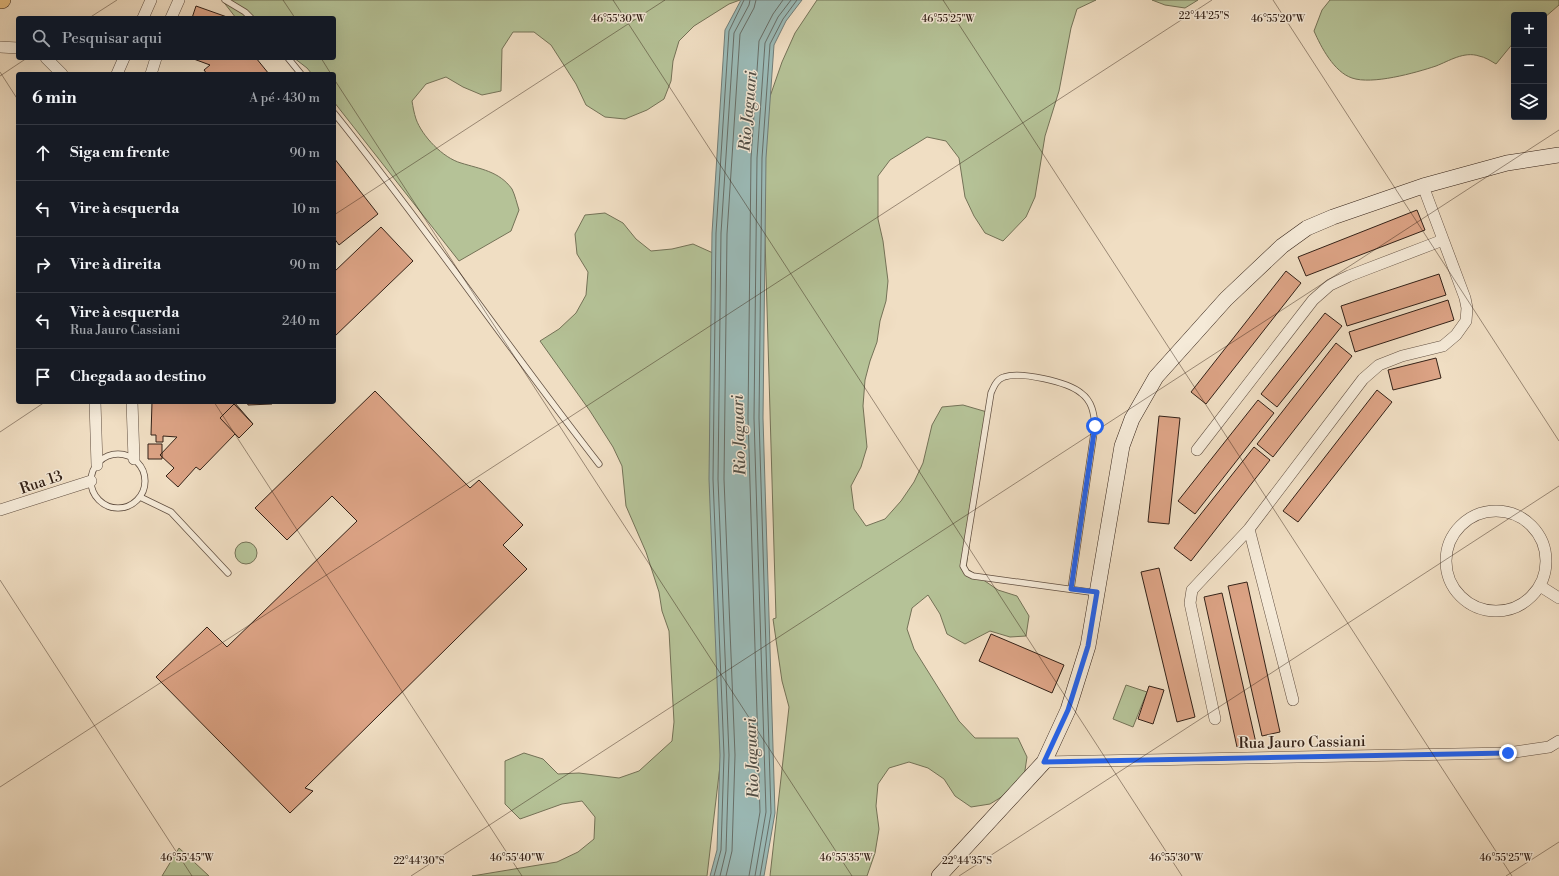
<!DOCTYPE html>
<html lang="pt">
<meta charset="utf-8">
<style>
body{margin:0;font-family:"Libre Bodoni",serif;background:#20242c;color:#f1f3f6}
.controls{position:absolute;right:12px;top:12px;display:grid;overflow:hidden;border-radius:4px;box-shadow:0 4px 16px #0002}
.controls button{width:36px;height:36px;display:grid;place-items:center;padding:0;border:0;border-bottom:1px solid #363941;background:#171b24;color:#f1f3f6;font:20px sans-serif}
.stop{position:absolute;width:12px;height:12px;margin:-9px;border:3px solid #2563eb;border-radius:50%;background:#fff}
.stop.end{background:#2563eb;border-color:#fff;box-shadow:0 1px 4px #0008}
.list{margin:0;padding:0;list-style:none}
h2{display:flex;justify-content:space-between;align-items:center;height:52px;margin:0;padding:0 16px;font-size:17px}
h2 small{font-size:13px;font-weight:400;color:#9ea1a6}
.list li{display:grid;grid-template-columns:26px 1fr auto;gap:12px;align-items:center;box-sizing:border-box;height:56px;padding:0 16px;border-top:1px solid #363941}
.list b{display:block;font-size:15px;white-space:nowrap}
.list p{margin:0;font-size:13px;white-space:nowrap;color:#9ea1a6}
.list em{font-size:13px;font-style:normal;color:#9ea1a6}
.icon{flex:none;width:22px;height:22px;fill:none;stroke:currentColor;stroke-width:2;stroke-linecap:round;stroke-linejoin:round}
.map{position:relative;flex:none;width:1559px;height:876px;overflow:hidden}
.search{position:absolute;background:#171b24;box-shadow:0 4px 16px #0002;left:16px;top:16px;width:320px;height:44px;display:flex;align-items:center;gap:10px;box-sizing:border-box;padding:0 14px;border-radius:4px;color:#9ea1a6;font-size:15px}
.panel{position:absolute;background:#171b24;box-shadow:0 4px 16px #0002;left:16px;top:72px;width:320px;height:332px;border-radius:4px}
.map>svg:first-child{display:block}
</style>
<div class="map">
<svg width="1559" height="876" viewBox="0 0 1559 876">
<rect width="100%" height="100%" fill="#f0dec3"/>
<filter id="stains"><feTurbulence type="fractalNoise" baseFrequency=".005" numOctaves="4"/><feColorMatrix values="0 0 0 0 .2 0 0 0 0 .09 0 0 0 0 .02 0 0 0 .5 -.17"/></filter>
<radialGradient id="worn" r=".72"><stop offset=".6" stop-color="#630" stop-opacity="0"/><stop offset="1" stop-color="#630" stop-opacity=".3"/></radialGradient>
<path fill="#b5c297" stroke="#747257" d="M222,0h518l-11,4 -35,22 -15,15 -6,20 -2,20 -7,18 -17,11 -22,9 -20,-2 -19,-12 -10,-21 -25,-39 -17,-13h-21l-11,17 -1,42 -19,4 -19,-8 -17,-10 -20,7 -14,17c1,6 2,12 4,18 6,17 27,39 45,44 19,6 38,8 51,26 3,6 5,15 7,21l-8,21 -52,30 -125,-159v-28h-22l-5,-6 -13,-10h40v-40h-98z
M817,0h279l-19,9 -6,19 -12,63 -14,45 -10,61 -9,20 -23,24 -18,-8 -11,-17 -9,-19 -6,-39 -13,-17 -19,-4 -37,23 -12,16v43l5,22 5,40 -2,20 -6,20 -3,21 -7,19 -5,19 -2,26 4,41 -6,20 -10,19 3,23 12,17 19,-7 16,-18 13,-19 9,-19 9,-38 10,-18 21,-2 24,7 -21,156 32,22 19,6 12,20 -3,20 -16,1 -20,-6 -25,13 -18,-10 -7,-20 -12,-19 -16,13 -5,21 7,20 45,72 16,17h43l9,19 -3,20 -16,16 -18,11 -19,3 -16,-11 -11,-17 -16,-11 -19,-6 -20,6 -11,16 -2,22 3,23 -4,24 -8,23h-97l19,-169 -7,-26 -9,-62 3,-1 -14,-483 4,-27 16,-46 13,-29z
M1152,0h46l-13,8 -20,-3z
M1330,0h229v5l-15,13v-3h-30v27l-18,22c-5,-3 -11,-7 -17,-8 -15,-5 -30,5 -43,10 -21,7 -64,19 -84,12 -18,-6 -31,-31 -38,-47l8,-21z
M605,213l18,10 13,16 15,12 21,-2 21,-5 20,9 19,411 -25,212h-235l85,-14 21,-10 16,-13 1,-22 -13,-16 -20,3 -42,15 -15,-15v-43l19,-8 19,6 15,15 21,-1 40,5 20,-7 33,-30 2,-19 -5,-91 -7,-20 -3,-19 -13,-40 -20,-46 -4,-40 -9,-19 -23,-36 -50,-70 19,-12 17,-16 10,-18 2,-23 -11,-18 -2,-20 10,-19z
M235 553a11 11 0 1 1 22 0a11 11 0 1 1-22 0Z
M1126,685l21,7 -14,35 -20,-8z
M179,848l30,28h-47z"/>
<path fill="#9bbbb8" stroke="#717d78" d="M741,0h61l-16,21 -12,24 -8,113 -3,260 12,395 -11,63h-54l7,-26 3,-95 -11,-276 3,-246 13,-203z"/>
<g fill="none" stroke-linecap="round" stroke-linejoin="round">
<path stroke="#676e68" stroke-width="1" d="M714,876l7,-26 3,-95 -11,-276 3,-246 13,-202 15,-31
M720,876l6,-25 3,-96 -11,-276 3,-246 13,-200 15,-28 1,-5
M726,876l6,-25 3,-96 -11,-276 3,-245 13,-200 14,-26 2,-8
M749,876l11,-64 -12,-394 3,-260 8,-117 14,-27 10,-14
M755,876l11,-64 -12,-394 3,-260 8,-115 13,-26 13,-17
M760,876l11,-63 -12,-395 3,-260 8,-114 13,-25 14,-19"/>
</g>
<path fill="#dca385" stroke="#332117" d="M196,6l31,11 1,1h-36z
M191,58h65l13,16h-62l-3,-4 6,-5z
M334,158l44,56 -39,31 -5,-7z
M1417,210l8,20 -119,46 -8,-19z
M381,227l32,34 -79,76v-65z
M1286,271l15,12 -95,121 -15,-12z
M1439,274l7,21 -99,31 -6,-20z
M1448,300l6,20 -99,32 -6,-20z
M1325,313l17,13 -65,81 -16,-13z
M1336,343l16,13 -79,101 -16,-13z
M1436,358l5,20 -48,12 -5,-20z
M1377,390l15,12 -94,120 -15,-11z
M375,391l95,97 9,-8 44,45 -20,20 24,24 -222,219 8,3 -23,22 -134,-136 51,-50 20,20 130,-126 -25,-25 -45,44 -32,-32z
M1258,400l16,13 -79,101 -17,-13z
M152,402h82l19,22 -14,14 -4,-4 -35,36 -4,-3 -18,20 -12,-11 8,-8 -14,-13 17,-18 -14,-1v6h-7v-7h-5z
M247,402h25v2l-24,1z
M234,404l19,20 -14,14 -19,-20z
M1159,416l21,2 -11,106 -21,-2z
M148,444h14v15h-14z
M1254,447l16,13 -79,101 -17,-13z
M1159,568l36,149 -18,5 -36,-150z
M1247,582l33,150 -18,4 -34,-150z
M1222,593l34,150 -19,4 -33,-150z
M991,634l73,31 -12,28 -73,-32z
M1149,686l15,4 -11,34 -15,-5z"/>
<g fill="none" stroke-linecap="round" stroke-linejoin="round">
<defs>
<path id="lane" d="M225,0l20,12 6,6
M288,58l13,16
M334,113c92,114 175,236 265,351
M91 481a27 27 0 1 1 54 0a27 27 0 1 1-54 0Z
M140,497l31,15 57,61
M1071,589l24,-163c-1,-13 -3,-25 -14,-33 -13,-11 -61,-22 -77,-16 -7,2 -10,9 -13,16l-28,173 4,7 6,3 124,17"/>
<path id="street" d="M143,18l8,-18
M171,18l8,-18
M0,47l18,1
M46,58l16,16
M117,74l7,-16
M151,74l5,-16
M95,402l2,63
M132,402l2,57
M1197,450l116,-150 17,-15 19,-9 94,-36
M0,510l91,-29
M1446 561a50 50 0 1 1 100 0a50 50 0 1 1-100 0Z
M1249,529l44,171
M1540,586l19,12
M1215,719l-25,-116 2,-13 57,-61 114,-150 16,-14 23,-9 41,-10 13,-11 10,-14 1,-13 -2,-10 -42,-112
M1044,762l464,-9 41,-6 10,-6"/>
<path id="secondary" d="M939,876l105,-114 24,-52 20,-64 34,-200 10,-27 24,-42 70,-78 56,-53 25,-18 26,-11 90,-31 84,-23 52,-8"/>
<path id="primary" d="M0,0h2"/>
</defs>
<use href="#lane" stroke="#625042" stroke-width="7"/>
<use href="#street" stroke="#625042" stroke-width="12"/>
<use href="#secondary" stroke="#332117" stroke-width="16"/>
<use href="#primary" stroke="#332117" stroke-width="18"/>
<use href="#lane" stroke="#f5ead8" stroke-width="5.5"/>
<use href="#street" stroke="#f5ead8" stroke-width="11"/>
<use href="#secondary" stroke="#f5ead8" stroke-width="15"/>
<use href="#primary" stroke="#e8bf82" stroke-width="17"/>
</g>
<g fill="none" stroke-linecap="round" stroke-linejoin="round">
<path stroke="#2563eb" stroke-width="5" d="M1095,426l-24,163 26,3 -9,54 -20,64 -24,52 464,-9"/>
</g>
<path fill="none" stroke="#332117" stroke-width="1" stroke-opacity="0.45" d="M283,0l12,18M613,0l569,876M943,0l569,876M1273,0l286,441M89,18l28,-18M321,58l10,16M0,72l18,28M0,76l27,-18M334,79l518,797M334,215l331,-215M214,402l308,474M0,432l45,-30M0,580l192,296M0,787l1212,-787M411,876l1148,-746M959,876l600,-390M1506,876l53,-34"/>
<g text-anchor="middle" stroke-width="3" stroke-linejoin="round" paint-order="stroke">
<g font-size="15" fill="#332117" stroke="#f5ead8">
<text transform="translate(41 482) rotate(-19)" y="5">Rua 13</text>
<text transform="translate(1302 742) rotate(-1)" y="5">Rua Jauro Cassiani</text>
</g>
<g font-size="16" font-style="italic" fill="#524f47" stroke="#f5ead8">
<text transform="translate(747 111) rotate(-85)" y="6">Rio Jaguari</text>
<text transform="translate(738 435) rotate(-92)" y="6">Rio Jaguari</text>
<text transform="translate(751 758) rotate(-92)" y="6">Rio Jaguari</text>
</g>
</g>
<g font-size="10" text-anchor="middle" fill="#332117" stroke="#f5ead8" stroke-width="3" stroke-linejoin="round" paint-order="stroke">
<text x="1204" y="19">22°44'25"S</text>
<text x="618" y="22">46°55'30"W</text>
<text x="948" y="22">46°55'25"W</text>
<text x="1278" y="22">46°55'20"W</text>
<text x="187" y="861">46°55'45"W</text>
<text x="517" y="861">46°55'40"W</text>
<text x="846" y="861">46°55'35"W</text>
<text x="1176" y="861">46°55'30"W</text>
<text x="1506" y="861">46°55'25"W</text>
<text x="419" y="864">22°44'30"S</text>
<text x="967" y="864">22°44'35"S</text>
</g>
<rect width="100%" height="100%" filter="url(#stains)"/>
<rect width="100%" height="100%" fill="url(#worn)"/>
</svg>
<div class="controls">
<button>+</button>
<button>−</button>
<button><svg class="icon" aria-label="layers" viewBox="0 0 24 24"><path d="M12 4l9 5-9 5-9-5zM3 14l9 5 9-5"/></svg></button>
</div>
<div class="stop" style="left:1095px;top:426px"></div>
<div class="stop end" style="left:1508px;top:753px"></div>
<div class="search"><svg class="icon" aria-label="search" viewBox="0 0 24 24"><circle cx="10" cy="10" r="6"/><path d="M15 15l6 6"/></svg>Pesquisar aqui</div>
<section class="panel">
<h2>6 min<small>A pé · 430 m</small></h2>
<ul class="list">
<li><svg class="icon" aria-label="ahead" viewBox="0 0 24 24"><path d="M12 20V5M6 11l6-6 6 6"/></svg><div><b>Siga em frente</b></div><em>90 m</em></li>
<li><svg class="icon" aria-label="left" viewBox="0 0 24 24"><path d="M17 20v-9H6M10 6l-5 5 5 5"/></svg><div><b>Vire à esquerda</b></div><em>10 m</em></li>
<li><svg class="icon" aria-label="right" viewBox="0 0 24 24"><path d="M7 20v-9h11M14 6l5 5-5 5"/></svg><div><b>Vire à direita</b></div><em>90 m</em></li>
<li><svg class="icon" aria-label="left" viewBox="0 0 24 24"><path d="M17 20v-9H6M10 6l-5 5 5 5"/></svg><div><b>Vire à esquerda</b><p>Rua Jauro Cassiani</p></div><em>240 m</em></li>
<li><svg class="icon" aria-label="arrive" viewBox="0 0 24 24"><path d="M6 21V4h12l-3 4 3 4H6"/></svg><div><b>Chegada ao destino</b></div></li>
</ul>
</section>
</div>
